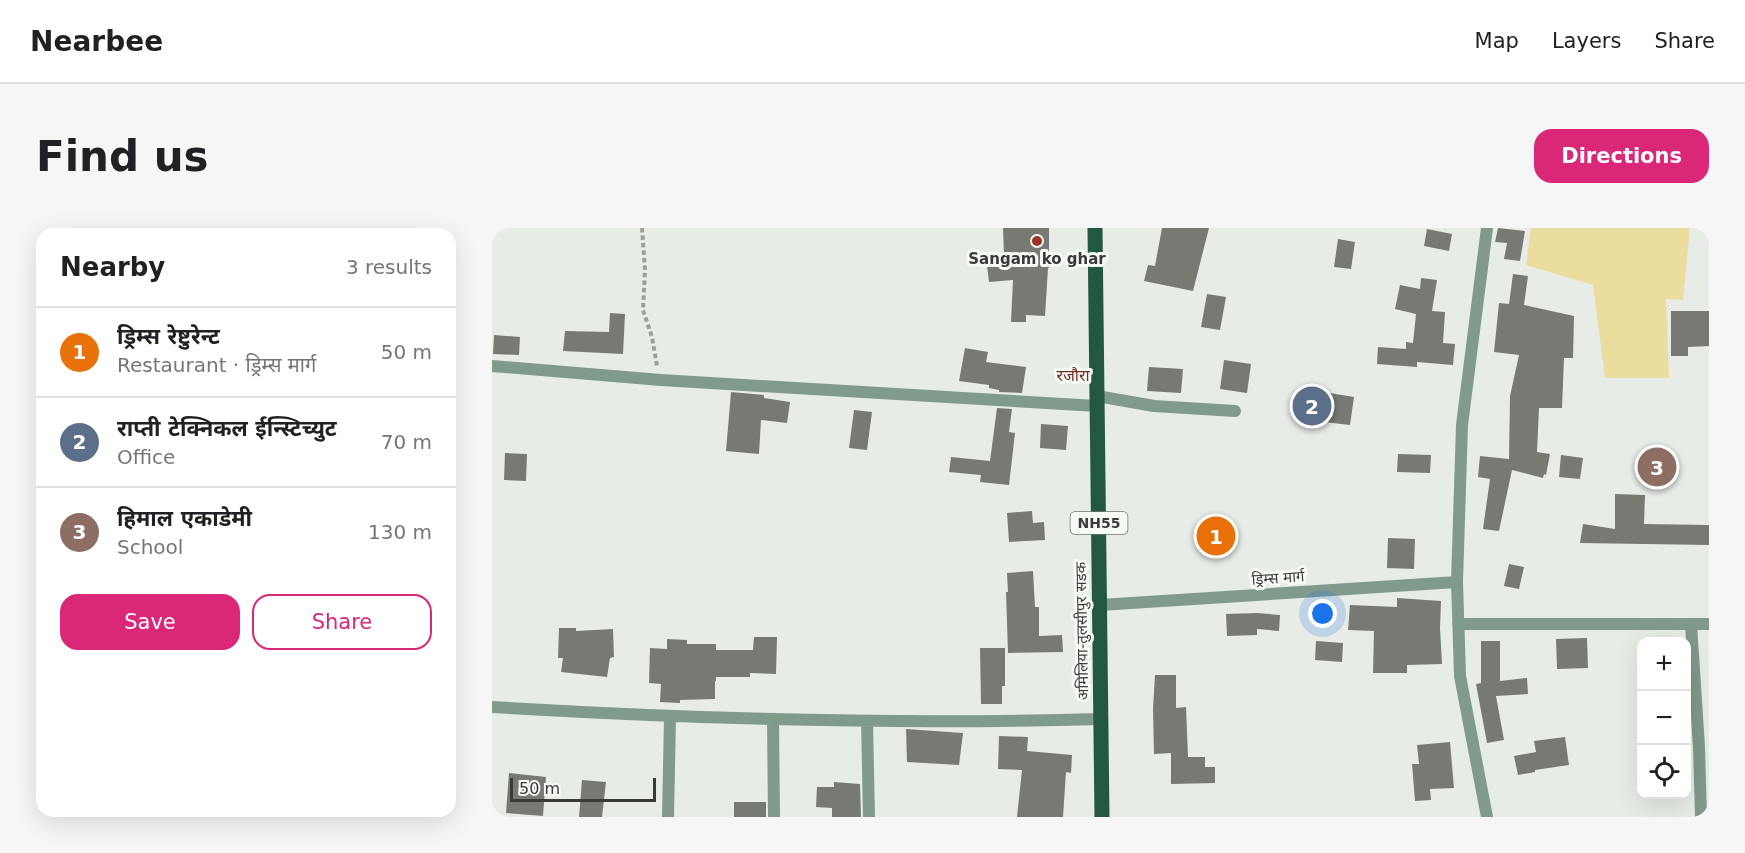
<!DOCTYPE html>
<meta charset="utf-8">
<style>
body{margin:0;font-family:"DejaVu Sans","Noto Sans Devanagari",sans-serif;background:#f6f6f6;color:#202124}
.controls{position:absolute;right:18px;bottom:18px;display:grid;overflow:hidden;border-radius:12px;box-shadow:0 6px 24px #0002}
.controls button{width:54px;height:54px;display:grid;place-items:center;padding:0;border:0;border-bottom:2px solid #e0e0e0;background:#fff;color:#202124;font:30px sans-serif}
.scale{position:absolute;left:18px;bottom:15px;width:146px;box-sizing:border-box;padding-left:6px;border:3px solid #3a3b39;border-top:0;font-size:16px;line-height:21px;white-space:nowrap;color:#3a3b39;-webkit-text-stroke:4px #f6faf5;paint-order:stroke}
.you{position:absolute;left:831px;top:386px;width:21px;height:21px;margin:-15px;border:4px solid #fff;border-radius:50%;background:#1a73e8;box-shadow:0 0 0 9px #1a73e833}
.badge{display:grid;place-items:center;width:39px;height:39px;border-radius:50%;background:#db2777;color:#fff;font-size:20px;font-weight:700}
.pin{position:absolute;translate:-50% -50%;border:3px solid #fff;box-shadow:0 2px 6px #0006}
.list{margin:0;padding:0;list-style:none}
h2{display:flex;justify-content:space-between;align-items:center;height:78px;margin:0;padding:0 24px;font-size:26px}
h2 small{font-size:20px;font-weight:400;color:#757577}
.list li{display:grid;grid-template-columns:39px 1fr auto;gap:18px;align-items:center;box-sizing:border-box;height:90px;padding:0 24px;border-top:2px solid #e0e0e0}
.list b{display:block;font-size:22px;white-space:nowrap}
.list p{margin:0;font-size:20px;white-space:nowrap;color:#757577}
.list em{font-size:20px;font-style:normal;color:#757577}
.actions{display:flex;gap:12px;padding:18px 24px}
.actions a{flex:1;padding:14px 0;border:2px solid #db2777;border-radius:18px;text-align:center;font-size:21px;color:#db2777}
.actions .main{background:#db2777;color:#fff}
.icon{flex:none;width:33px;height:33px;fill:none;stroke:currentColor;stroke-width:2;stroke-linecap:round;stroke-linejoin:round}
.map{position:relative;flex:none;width:1217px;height:589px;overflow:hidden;border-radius:18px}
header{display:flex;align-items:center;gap:36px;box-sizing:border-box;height:84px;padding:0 30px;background:#fff;border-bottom:2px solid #e0e0e0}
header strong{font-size:28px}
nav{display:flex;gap:33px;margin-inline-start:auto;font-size:21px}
.intro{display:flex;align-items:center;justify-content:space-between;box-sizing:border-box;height:144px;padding:0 36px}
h1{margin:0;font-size:42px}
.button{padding:15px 27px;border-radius:18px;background:#db2777;color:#fff;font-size:21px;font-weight:700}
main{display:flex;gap:36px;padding:0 36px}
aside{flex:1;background:#fff;border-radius:18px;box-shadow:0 6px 24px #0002}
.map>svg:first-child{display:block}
</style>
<header>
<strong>Nearbee</strong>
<nav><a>Map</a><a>Layers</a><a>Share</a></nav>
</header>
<div class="intro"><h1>Find us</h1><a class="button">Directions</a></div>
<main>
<aside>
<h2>Nearby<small>3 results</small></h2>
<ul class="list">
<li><span class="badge" style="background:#e8710a">1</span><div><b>ड्रिम्स रेष्टुरेन्ट</b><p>Restaurant · ड्रिम्स मार्ग</p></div><em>50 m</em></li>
<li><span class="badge" style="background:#5c6f8a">2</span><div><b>राप्ती टेक्निकल ईन्स्टिच्युट</b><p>Office</p></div><em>70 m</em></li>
<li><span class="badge" style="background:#8d6e63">3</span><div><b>हिमाल एकाडेमी</b><p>School</p></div><em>130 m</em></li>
</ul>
<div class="actions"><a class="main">Save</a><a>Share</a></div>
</aside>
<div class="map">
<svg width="1217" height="589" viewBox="0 0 1217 589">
<rect width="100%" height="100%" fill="#e8ece7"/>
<path fill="#ebdd9e" d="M1039,0h159l-7,72 -17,-1 3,79h-64l-12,-93 -67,-20z"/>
<path fill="#777973" d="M511,0h46v40h-1l-3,48 -19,-1v7h-15l2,-42 -24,2 -3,-25 18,-2z
M670,0h47l-16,63 -49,-10 4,-16 7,1z
M1006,0l27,3 -5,30 -16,-2 3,-16 -12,-1z
M935,1l25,5 -3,17 -25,-5z
M846,11l17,3 -4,27 -17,-2z
M1021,46l15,2 -4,29 50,11 -1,42h-9l-2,50h-23l-2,44 13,2 -4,21 -2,-1 -1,4 -31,-8 -13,61 -16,-2 7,-50 -12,-2 2,-21 29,3 1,-63 9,-41 -25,-3 5,-49 10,1z
M929,50l16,2 -5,31 13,1 -2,31 12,1 -2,21 -36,-3v5l-40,-3 1,-17 28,2v-7l7,1 3,-29 -21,-5 5,-24 20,4z
M715,66l19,3 -6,33 -19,-3z
M1179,83h38v35l-21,1v9h-17z
M118,85l15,1 -2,40 -60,-3 2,-20 44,1z
M2,107l26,2 -1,18 -26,-1z
M473,120l23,4 -2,10 40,5 -4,26 -23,-1v-2l-10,-2v-3l-30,-4z
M732,132l27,4 -4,29 -27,-4z
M657,139l34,2 -2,24 -34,-2z
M819,162l43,7 -4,28 -43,-5z
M239,164l33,3v3l26,4 -3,21 -26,-3 -2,34 -33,-3z
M505,180l15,1 -3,23 6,1 -6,52 -29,-3 1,-7 -32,-3 2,-15 39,4z
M362,182l18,2 -5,38 -18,-2z
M549,196l27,2 -2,24 -26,-2z
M13,225l22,1 -1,27 -22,-1z
M906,226l33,1 -1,18 -33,-1z
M1069,227l22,3 -3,21 -21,-2z
M1123,266l30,1 -1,29 65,1v20l-129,-2 3,-19 32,5z
M540,283l1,12 11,-1 1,18 -36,2 -2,-29z
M896,310l27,1 -1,30 -27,-1z
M1017,336l15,3 -5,22 -15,-3z
M541,343l2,36h4v29l23,-1 1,17 -55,1 -2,-61h2l-1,-19z
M905,370l44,3 -1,27 2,36 -35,1v8h-34l1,-42 -26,-1 2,-25 47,2z
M765,385l23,2 -1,16 -22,-2v6l-30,1 -1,-22z
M67,400h17v3l37,-2 1,28 -4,1 -3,19 -46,-5 2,-14h-5z
M262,409h23l-1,37 -26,-1v4h-34v4h-1v18l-35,1v3l-20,-1 1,-18 -12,-1 1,-35 17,1v-10l20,1v4h29v6h37z
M1095,410l1,30 -31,1 -1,-30z
M824,413l27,2 -1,19 -27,-2z
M989,413h19v40l27,-3 1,16 -32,2 8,44 -17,3 -11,-59 5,-1z
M488,420h25v38h-3v18h-21z
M663,447h21v33l10,-1 2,50h17v10h10v16l-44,1v-31l-17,1 -1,-45z
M414,501l57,4 -4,32 -52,-3z
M507,508l29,1 -1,14 45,4 -1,18 -5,-1 -3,45h-46l5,-47 -24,-1z
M1073,509l4,28 -34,5v2l-17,3 -4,-19 22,-4 -2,-11z
M958,514l4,46 -24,1 1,11 -16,1 -3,-37h7l-2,-19z
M17,545l37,4 -3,39 -37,-3z
M90,552l24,2 -4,35h-23z
M342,554l26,2 1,33h-29v-9l-16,-1 1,-20h17z
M242,574h32v15h-32z"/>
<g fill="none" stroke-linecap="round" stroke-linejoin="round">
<path stroke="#9c9e9b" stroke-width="4" stroke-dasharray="4.5 3" stroke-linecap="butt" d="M150,0l3,42 -2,40 9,27 5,29"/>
<path stroke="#809a8c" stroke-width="12" d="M605,168l57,10 81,5"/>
<path stroke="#809a8c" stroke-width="12" d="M995,0l-25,197 -5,157 3,94 27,141
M0,138l169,14 436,26
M608,377l357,-23
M966,396h251
M1199,396l8,123 2,70
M0,479c203,12 406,18 609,12
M281,492l1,97
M375,493l2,96
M176,589l2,-100"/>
<path stroke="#235840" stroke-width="15" d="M603,0l7,589"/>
</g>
<circle fill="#9c3320" stroke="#f6faf5" stroke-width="2" cx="545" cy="13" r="6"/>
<g text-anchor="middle" stroke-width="6" stroke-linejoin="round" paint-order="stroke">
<rect fill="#f6faf5" stroke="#727471" stroke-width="1.5" x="578.5" y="284" width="57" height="22" rx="4.5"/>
<g font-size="14" font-weight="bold" fill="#3a3b39">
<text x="607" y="300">NH55</text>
</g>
<g font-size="15" font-weight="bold" fill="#3a3b39" stroke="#f6faf5">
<text x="545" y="36">Sangam ko ghar</text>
</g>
<g font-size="15" fill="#3a3b39" stroke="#f6faf5">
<text transform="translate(786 350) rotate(-4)" y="5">ड्रिम्स मार्ग</text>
<text transform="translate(590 403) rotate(-91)" y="5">अमिलिया-तुलसीपुर सडक</text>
</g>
<g font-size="16" fill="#722e21" stroke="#f6faf5">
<text x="581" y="153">रजौरा</text>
</g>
</g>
</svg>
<div class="controls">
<button>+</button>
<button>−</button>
<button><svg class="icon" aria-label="locate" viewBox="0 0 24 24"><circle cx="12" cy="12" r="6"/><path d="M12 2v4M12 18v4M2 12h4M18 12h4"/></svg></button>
</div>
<div class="scale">50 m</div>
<div class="you"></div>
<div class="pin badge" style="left:724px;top:308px;background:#e8710a">1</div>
<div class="pin badge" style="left:820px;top:178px;background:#5c6f8a">2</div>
<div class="pin badge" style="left:1165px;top:239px;background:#8d6e63">3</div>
</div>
</main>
